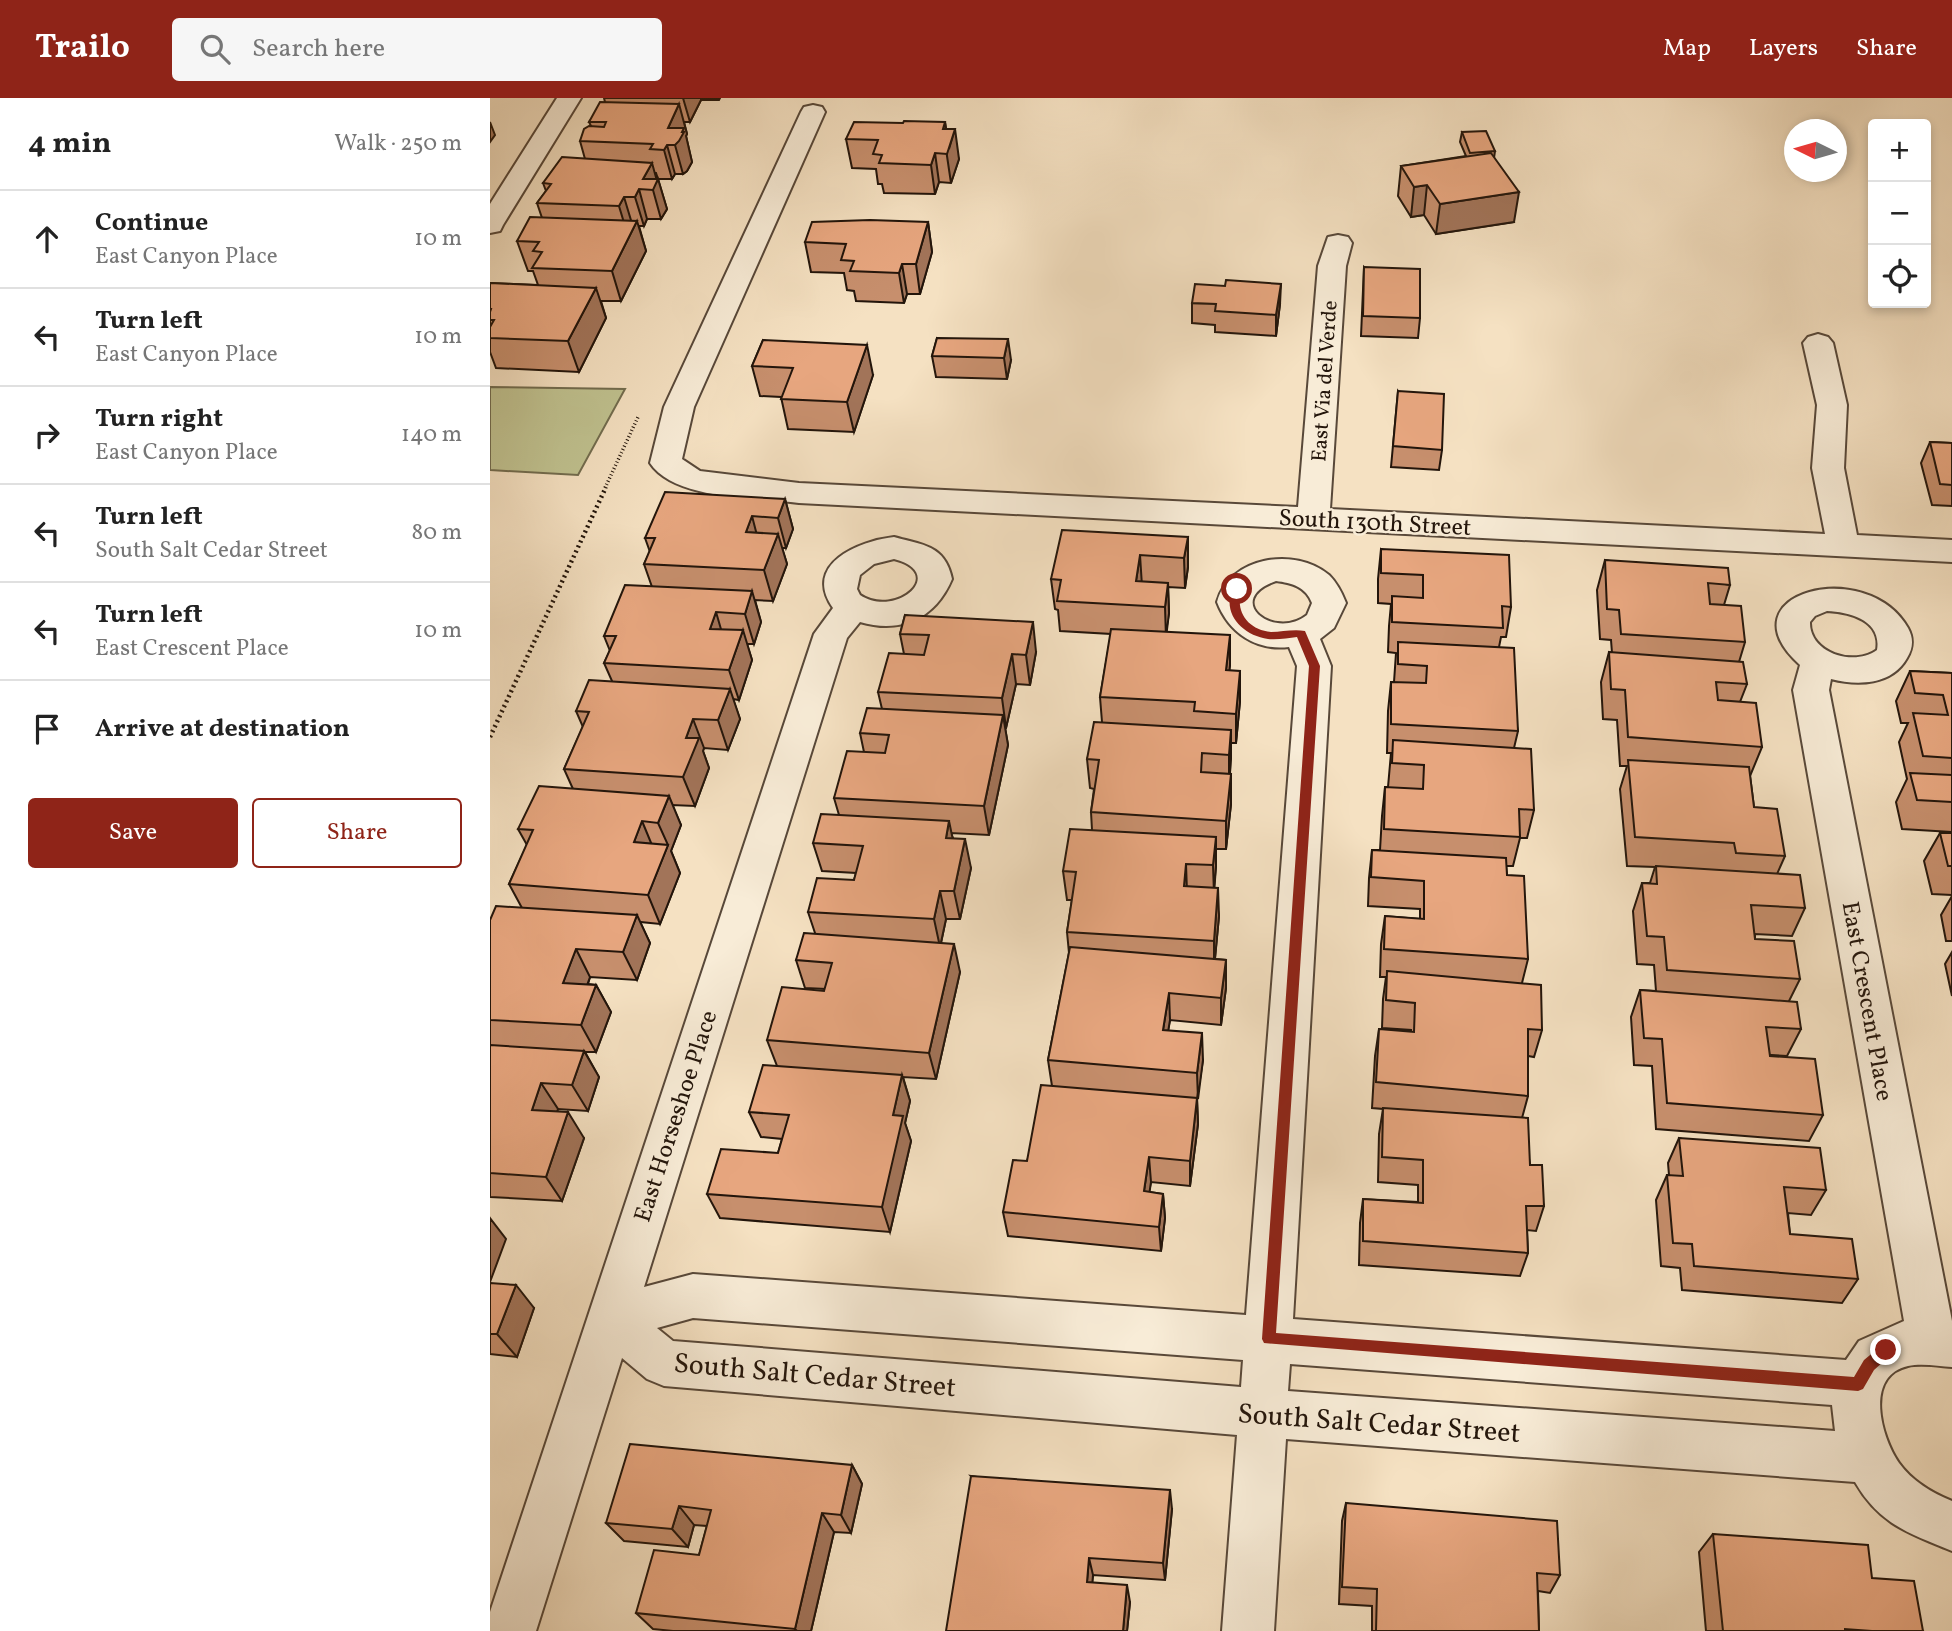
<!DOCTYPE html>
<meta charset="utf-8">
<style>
body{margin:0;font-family:Vollkorn,serif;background:#f6f6f6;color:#222}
.controls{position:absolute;right:21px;top:21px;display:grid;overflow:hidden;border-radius:7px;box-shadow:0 4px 10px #0003}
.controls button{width:63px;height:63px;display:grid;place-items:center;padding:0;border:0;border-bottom:2px solid #e0e0e0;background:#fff;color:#222;font:35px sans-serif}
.compass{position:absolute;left:1294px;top:21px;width:63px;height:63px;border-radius:50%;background:#fff;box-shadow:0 4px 10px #0003;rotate:275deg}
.stop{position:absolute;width:21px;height:21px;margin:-16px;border:5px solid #8f2418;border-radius:50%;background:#fff}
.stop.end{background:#8f2418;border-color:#fff;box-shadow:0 2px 7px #0008}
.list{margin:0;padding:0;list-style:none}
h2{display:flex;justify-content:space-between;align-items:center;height:91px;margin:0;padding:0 28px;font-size:30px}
h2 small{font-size:23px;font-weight:400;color:#767676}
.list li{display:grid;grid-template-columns:46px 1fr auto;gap:21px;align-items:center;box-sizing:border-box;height:98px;padding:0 28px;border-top:2px solid #e0e0e0}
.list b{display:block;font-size:26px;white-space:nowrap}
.list p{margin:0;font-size:23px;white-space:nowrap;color:#767676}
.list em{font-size:23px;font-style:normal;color:#767676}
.actions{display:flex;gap:14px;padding:21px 28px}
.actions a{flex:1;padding:16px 0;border:2px solid #8f2418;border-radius:7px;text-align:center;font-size:24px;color:#8f2418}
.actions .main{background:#8f2418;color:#fff}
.icon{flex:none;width:38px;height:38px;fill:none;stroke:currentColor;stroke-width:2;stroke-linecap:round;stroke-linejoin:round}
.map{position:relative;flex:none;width:1462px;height:1533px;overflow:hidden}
header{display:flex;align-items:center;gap:42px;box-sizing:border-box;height:98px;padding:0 35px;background:#8f2418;color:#fff}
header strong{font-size:33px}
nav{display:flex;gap:38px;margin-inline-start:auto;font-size:24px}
.search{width:490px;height:63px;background:#f6f6f6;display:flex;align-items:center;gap:18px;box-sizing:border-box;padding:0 24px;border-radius:7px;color:#767676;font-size:26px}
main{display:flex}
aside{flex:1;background:#fff}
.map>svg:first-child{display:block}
</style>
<header>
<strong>Trailo</strong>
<div class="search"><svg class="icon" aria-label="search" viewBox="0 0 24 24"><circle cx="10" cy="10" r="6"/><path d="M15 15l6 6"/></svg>Search here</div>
<nav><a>Map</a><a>Layers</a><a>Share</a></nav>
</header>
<main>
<aside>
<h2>4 min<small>Walk · 250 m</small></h2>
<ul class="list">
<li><svg class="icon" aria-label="ahead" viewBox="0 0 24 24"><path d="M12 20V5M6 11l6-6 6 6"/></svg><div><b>Continue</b><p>East Canyon Place</p></div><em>10 m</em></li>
<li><svg class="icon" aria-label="left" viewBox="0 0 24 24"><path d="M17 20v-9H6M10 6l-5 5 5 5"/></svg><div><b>Turn left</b><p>East Canyon Place</p></div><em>10 m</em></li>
<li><svg class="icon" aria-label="right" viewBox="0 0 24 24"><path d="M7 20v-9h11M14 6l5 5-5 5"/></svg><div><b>Turn right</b><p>East Canyon Place</p></div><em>140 m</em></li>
<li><svg class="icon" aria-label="left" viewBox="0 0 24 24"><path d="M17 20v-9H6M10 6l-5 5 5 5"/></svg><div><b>Turn left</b><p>South Salt Cedar Street</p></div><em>80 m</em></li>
<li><svg class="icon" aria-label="left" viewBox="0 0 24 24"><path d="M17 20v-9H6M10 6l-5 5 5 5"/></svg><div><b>Turn left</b><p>East Crescent Place</p></div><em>10 m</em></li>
<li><svg class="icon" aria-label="arrive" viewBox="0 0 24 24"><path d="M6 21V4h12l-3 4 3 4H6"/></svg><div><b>Arrive at destination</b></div></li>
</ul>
<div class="actions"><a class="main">Save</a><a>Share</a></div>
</aside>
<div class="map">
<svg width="1462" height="1533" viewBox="0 0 1462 1533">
<rect width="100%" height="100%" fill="#f5e1c2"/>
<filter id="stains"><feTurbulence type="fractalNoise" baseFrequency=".00286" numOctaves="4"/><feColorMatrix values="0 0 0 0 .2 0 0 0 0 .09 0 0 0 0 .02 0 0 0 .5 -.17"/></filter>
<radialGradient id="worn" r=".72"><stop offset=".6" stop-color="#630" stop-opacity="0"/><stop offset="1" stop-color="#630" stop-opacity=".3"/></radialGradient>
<path fill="#c0c290" stroke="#726c4e" stroke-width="2" d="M0,289l135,2 -47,86 -88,-5z"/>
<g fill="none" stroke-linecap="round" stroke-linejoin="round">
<defs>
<path id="minor" d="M67,0h24l-78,127 -3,6 -10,2v-29z
M323,7l9,2 3,5 -131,295 -12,52 18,12 99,12 499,24 20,-241 10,-29 10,-2 10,2 4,6 -6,23 -16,243 495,25 -13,-66 5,-63 -14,-62 5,-6 10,-3 10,3 5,6 14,62 -3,63 13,67 95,5v22l-1153,-59c-41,-5 -125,-3 -149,-40l14,-56 137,-295 3,-5z
M404,439c29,8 51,8 58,42 -17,40 -51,55 -92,43l-13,16 -203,649 49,-13 553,41 51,-649 -8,-19c-33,4 -60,-14 -72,-45 12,-45 78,-56 112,-27 8,8 13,18 17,28l-12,25 -14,11 11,27 -38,653 553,41 13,-19 45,-20 -111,-631 7,-25c-80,-72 67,-110 108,-37 6,11 5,20 -1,30 -15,27 -49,28 -76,21l-2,11 123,631v46c-13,-1 -31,-4 -44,-1 -44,10 -27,71 -9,97 13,18 33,30 53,38v50c-43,-18 -72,-26 -97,-69l-569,-43 -12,192h-52l15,-196 -573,-49 -17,-7 -25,-21 -86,273h-46v-19l324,-978 19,-26c-31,-44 26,-67 61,-71zM404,461c55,14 2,60 -34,36l-3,-6 3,-14 14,-11zM786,483c16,2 30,6 36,22l-5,12c-33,26 -85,-15 -31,-34zM1337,513c24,1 55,10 50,39 -23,17 -68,3 -67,-28l5,-6zM203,1220l550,42 -2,27 -568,-46 -16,-13zM800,1266l542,41 3,26 -547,-40z"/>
</defs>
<use href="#minor" stroke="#584839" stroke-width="4"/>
<path stroke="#23150b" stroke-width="3.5" stroke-dasharray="1 2.5" stroke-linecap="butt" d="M115,390l33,-71"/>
<path stroke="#23150b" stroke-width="4.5" stroke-dasharray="2 3.5" stroke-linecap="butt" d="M0,639l116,-250"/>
<use href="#minor" fill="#f8ecd7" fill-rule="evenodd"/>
</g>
<path fill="#c78f6d" stroke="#23150b" stroke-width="2" d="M114,0h116l-1,2h-18l-11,22h-6l3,12 -1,2 6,26 -5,9 -4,3h-8l-3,5h-14l-2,-6h-1l2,6h1l9,30 -6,10h-14l-3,7h-5l7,25 -25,50h-20l5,17 -27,54 -83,-4 -6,-16v-69l48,2 -5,-14h-5l-11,-30 25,-23 -5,-15 9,-12 -3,-8 42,-24 -5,-18 11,-15 -2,-4 16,-20z
M455,24l1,7 13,30 -8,24 -12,-1 -4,12 -51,-1 -2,-9h-4l-2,-15 -24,-1 -6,-29 57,-16z
M972,34l33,19 -1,7 20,64 -78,12 -12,-19 -13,2 -13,-21 3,-30 65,-10 -6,-14z
M438,124l4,30 -12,42h-13l-3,9 -48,-2 -2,-10 -7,-1 -3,-17 -33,-1 -6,-30z
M874,169l56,51 -2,20 -57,-2z
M702,205l88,1 -4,32 -61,-4v-7l-23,-2z
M447,240l74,22 -4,19 -71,-2 -4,-21z
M273,242l110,35 -19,57 -66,-3 -7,-32 -21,-1 -8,-30z
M908,293l44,59 -3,20 -48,-3z
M1440,344l22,1v63l-20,-1 -11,-42z
M295,401l8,30 -7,19h-4l5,16 -14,37 -18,-1 6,22 -7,22h-7l5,16 -13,40 -6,-1 7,20 -12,31 -24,-2 -1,3 6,17 -14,38 -23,-1 9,20 -10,26 9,22 -20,51 -20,-2 10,21 -13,37 -47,-3 -2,7 8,1 15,27 -15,40h-11l14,25 -11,34 -30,-2 -1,3 27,26 -22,63 -72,-4v-277l32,-12 -13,-24 18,-39 -9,-16 55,-40 -9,-20 19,-42 -7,-16 36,-30 -8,-18 6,-12 -6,-15 48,-49 -8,-23 6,-12 -5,-14z
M698,439v30l-3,21 -17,-1 1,26 -3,19 64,33 -1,6 11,30 -4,42h-5l-1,31 1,30 -5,45h-10v17l-2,21 5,29 -4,43 11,1v28l-5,37 -51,-5 -2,10 35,30 -6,39 1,25 -8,62 -39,-4 -2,10 14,2 2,24 -4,33 -153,-15 -5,-24 24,-51 25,-75 -4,-26 21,-107 -2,-21 5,-32h-5l-4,-29 29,-41 -1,-18 3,-23 -4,-1 -3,-29 15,-37 -2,-25 11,-63 -51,-3 -2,-21 -3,-1 -4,-30z
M891,451l130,58 -5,30h-5l-2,10 19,84 -4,17 20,62 -7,28h-7l-7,28h-7l1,9 21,84 -6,24 20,47 -8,27 -6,-1v40l-6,22 8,47 14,41 -8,25 -9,-1 1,23 -8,23 -161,-11 1,-42 3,-24 55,3v-17l-40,-3 1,-48 4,-25 -11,-1 3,-52 4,-27 32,3v-2l-29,-2 1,-29 3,-22h-6l1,-33 4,-28 35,3v-10l-52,-3 1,-28 3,-28h8l2,-34 3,-29h3l3,-34h-4l1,-42 3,-29h3l2,-29 -8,-1 1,-26 2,-22 -13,-1v-24z
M1115,462l125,25 -6,20 21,37 -6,20 8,22 -7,18 22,45 -12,29 4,31 31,49 -8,18 28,34 -13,28 -37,-2v5l45,40 -11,22 12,28 -14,27 -17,-1 53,60 -14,26 -153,-12 -4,-63 -18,-1 -3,-48 9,-27 16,1 -2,-26 -17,-1 -4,-53 9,-28h8l5,-16 -28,-1 -7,-77 7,-23h-7l-3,-46 -14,-1 -2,-37 8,-30 3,1 -1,-13 -11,-1 -3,-49z
M415,517l131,37 -6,33 -14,-1 -10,44h-1l3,17 -19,90 -38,-2 2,5 18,30 -11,51h-14l-5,24 19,29 -24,107 -33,-2 7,24 -5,22 6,18 -21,91 -170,-14 -13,-24 71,-41 4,-14 -21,-2 -12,-25 28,-46 -10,-26 57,-49 1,-2 -20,-1 -9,-28 19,-27 -7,-21 46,-32 2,-7 -34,-2 -9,-28 26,-28 -5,-17 30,-46 -4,-19 22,-24 -4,-17 26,-38 -4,-20z
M1420,573l42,2v159l-50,-3 -6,-27 11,-23 -8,-37 9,-19h-7l-5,-22z
M1450,735h12v62l-20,-1 -8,-33z
M1462,798v45h-6l-5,-26z
M1462,854v44l-7,-32z
M1189,1040l147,52 -15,25 -23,-2 2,21 68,45 -16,24 -160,-13 -2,-22 -19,-2 -5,-66 11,-25h2l-1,-12z
M0,1185l44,25 -17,49 -27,-3z
M362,1367l10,19 -11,49 -17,-1 -23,99h-138l-20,-2 -17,-16 63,-58 8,-29 -13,-1 -6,22 -64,-6 -18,-18z
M481,1378l201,33 -7,71 -72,-5 -1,8 38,19 -3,29z
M856,1405l214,72 -10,18 -12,-2 1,40h-167v-25l-33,-2 3,-83z
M1223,1436l159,44 51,53h-217l-7,-79z"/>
<path fill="#a27459" stroke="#23150b" stroke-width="2" d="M193,0h18v2l-11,22z
M189,6l8,30 -1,2 6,26 -5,9 -4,3 -8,-29 -7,-17z
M0,24l5,13 -5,7z
M455,24l4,27 6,-20 4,30 -8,24 -8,-54z
M177,47l8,29 -3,5 -8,-29z
M445,55l4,29 -4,12 -4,-29z
M162,65l5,18 1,-2 9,30 -6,10 -8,-29 -10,-11z
M937,87l-3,30 -13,2 3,-30z
M149,91l8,30 -3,7 -9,-29z
M1029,94l-5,30 -78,12 4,-30z
M134,99l9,30 -5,9 -9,-30z
M147,123l9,30 -25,50 -9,-30z
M438,124l4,30 -12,42 -4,-30z
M412,166l5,30 -3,9 -5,-30z
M791,186l-1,20 -4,32v-21z
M106,190l10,30 -27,54 -11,-31z
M518,241l3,21 -4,19 -3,-21z
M377,247l6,30 -19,57 -7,-30z
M295,401l8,30 -7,19 -8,-30z
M262,418l8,31 -14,-15z
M288,436l9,30 -14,37 -9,-31z
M698,439v30l-3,21 -1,-30z
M650,457l2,31 -6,-5z
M678,485l1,30 -3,25 -1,-31z
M262,493l9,31 -7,22 -9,-30z
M226,514l9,31 -15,-14z
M543,524l3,30 -6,33 -4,-30z
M253,532l9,30 -13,40 -10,-30z
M740,537v30l-4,35v-30z
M522,556l4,30 -10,44 -4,-30z
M750,573v30l-4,42v-29z
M240,591l10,30 -12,31 -10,-30z
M513,617l5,30 -19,90 -5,-29z
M203,621l11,29 -1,3 6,17 -14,38 -12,-29 3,-39z
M741,632v29l-2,25v-29z
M741,676v30l-5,45v-28z
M179,698l12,29 -10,26 9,22 -20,51 -12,-29 20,-50 -10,-22z
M152,723l12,29 -20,-8z
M459,723l6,29 -9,-12z
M726,739v29l-2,28 -1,-29z
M475,741l6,29 -11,51 -6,-28z
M696,766l1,28 -3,-6z
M728,790l1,28 -5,52v-27z
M450,793l6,28 -6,28 -6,-28z
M147,817l13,28 -13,37 -14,-28z
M464,846l6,28 -24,107 -7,-26z
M86,851l14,28 -12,33 -15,-27z
M736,862v28l-5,37v-27z
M106,887l15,27 -15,40 -15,-27z
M679,895l1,27 -6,37 -1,-27z
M712,935l1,27 -5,39 -1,-26z
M94,953l15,26 -11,34 -16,-26z
M412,977l8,26 -5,22 6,18 -21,91 -8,-25 11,-92z
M51,985l17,26 -10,27 -16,-26z
M707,1000l1,26 -8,62v-25z
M78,1014l16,26 -22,63 -16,-24z
M659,1059l2,25 -5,34 -2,-25z
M673,1096l2,24 -4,33 -2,-24z
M0,1120l16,21 -16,43z
M26,1187l18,23 -17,49 -20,-23z
M362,1367l10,19 -11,49 -10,-18z
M680,1392l2,19 -7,71 -2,-17z
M189,1408l15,19 -6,22 -16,-18z
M332,1415l12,19 -23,99h-14l-2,-2z
M599,1460l4,17 -2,24 -4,-17z
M637,1487l3,17 -3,29h-4z"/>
<path fill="#e7a67f" stroke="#23150b" stroke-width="2" d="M110,4l79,2 -11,24h16l-2,4h2l-5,9 -4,4h-8l-3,5 -14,-1 3,-5 -73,-3 4,-12 5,-3 15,1 2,-5h-17z
M414,23l41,1 -2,7h12l-8,25 -12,-1 -4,12 -52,-2 3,-8 -9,-1 5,-14 -32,-1 8,-17 49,1z
M996,33l9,20 -25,2 -8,-21z
M1001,55l28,39 -79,12 -13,-19 -13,2 -13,-21z
M72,59l90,6 -9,16h15l-5,11 -14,-1 -4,8h-11l-5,9 -82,-3 14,-19 -8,-1z
M40,119l107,4 -25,50 -80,-3 10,-16 -9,-1 6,-9 -22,-1z
M380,122l58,2 -12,42h-14l-3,9 -49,-2 4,-10 -13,-1 5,-16 -41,-2 7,-20z
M874,169l56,2v49l-57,-2z
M736,182l55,4 -5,31 -61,-4 1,-7 -24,-1 3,-19 30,2z
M0,185l106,5 -28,53 -78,-3v-11l4,-7h-4v-8l1,-3h-1z
M447,240l71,1 -4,19 -72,-2z
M273,242l104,5 -20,57 -66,-3 12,-31 -41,-2z
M908,293l46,3 -2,56 -49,-4z
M1440,344l22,1v42l-12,-1z
M175,394l120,7 -7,19 -26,-2 -6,16 32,2 -14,36 -120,-6 11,-26h-10z
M572,432l126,7 -4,21 -44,-3 -4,26 32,2 -3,24 -108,-6 4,-21 -10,-1z
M891,451l128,6 2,52 -9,-1 1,22 -111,-6v-26l31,2v-23l-42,-2z
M1115,462l123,8 2,17 -22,-2 2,21 31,2 4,36 -124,-8 -2,-24 -12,-1z
M135,487l127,6 -7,23 -29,-2 -6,17 33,1 -14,40 -125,-7 12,-27h-12z
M415,517l128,7 -7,33 -14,-1 -10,44 -124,-6 11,-39 35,2 5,-20 -29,-1z
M621,531l119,6 -4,35 14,1 -4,43 -42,-3 1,-9 -95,-5z
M908,544l116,6 4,83 -127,-7v-42l35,1 1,-17 -29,-2z
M1119,554l134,10 4,22 -31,-2 2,18 38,3 6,44 -134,-10 -3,-47 -14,-1z
M1420,573l42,2v85l-29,-2 -10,-43 35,2 -5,-20 -28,-2z
M99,582l141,9 -12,31 -25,-1 -7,19h13l-16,39 -119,-8 25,-57 -13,-1z
M377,610l136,7 -19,91 -150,-8 13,-47 38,2 4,-18 -29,-2z
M604,624l137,8 -2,25 -27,-2 -1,19 30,2 -5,47 -135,-9 8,-52 -12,-1z
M903,642l138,9 3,61 -15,-1 1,28 -136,-8 1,-42 38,2 1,-24 -32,-2z
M1138,662l121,7 5,40 23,2 8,47 -49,-3 -2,-10 -99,-6z
M1420,675l42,2v27l-35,-2z
M49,688l130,10 -11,27 -16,-2 -8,21 34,3 -20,50 -139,-11 24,-54 -15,-1z
M331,716l128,7 -3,17 19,1 -11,52h-14l-6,28 -126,-7 9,-34 37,2 9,-34 -50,-3z
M580,731l146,8 -3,28 -27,-1 -2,22 34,2 -4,53 -147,-9 9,-60 -13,-1z
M1450,735h12v33h-4z
M882,752l134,8 1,17 17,1 4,83 -144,-10 1,-33 39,3v-38l-53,-4z
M1166,768l144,9 5,33 -54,-3 4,34 39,2 6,38 -133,-9 -3,-33 -17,-1 -5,-53 15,1z
M6,808l141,9 -14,37 -47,-3 -13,34 33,2 -15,40 -91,-5v-100z
M314,835l150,11 -25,109 -162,-13 15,-53 42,4 8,-28 -36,-3z
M580,849l156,13 -5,38 -52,-5 -6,37 39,3 -5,40 -149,-13z
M897,873l154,14 1,45 -14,-1v67l-152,-14 3,-53 35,3 1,-29 -29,-3z
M1150,892l157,12 4,27 -35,-2 4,29 45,3 8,56 -156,-12 -5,-64 -18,-1z
M0,947l94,6 -12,34 -31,-2 -9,27 36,2 -22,65 -56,-4z
M273,967l139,10 -9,40 10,1 -21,91 -175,-13 14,-45 57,4 11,-38 -40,-3z
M551,987l156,13 -7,63 -41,-4 -5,34 19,3 -4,33 -156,-15 10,-52 14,1z
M893,1010l145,10 2,47h12l2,41h-18l2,47 -165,-12v-42l60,4v-43l-41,-3z
M1189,1040l141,10 6,42 -42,-3 6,47 62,5 6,40 -164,-13 -2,-22 -19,-1 -6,-68 16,1z
M0,1185l26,2 -19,49h-7z
M140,1346l222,21 -11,50 -19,-2 -27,116 -159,-16 18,-63 45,5 12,-45 -32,-4 -7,23 -66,-6z
M481,1378l199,14 -7,73 -74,-5 -2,24 40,3 -4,46h-177z
M856,1405l211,18 3,54 -23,-2 2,58h-163l1,-42 -35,-2z
M1223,1436l155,11 4,33 42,3 9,50h-51l-27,-2v2h-122z"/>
<path fill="#8f2418" d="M743,489l9,2c-8,22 6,41 29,43 11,0 22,-3 34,-1l15,35 -44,667 578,44 10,-17 17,-14h10v9l-17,15 -11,19 -5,2 -594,-48 -2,-4 47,-673 -12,-29c-9,1 -19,3 -29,2 -26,-4 -47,-26 -35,-52z"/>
<g text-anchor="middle" stroke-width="5" stroke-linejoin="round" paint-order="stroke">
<g font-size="21" fill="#23150b" stroke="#f8ecd7">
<text transform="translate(834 283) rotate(-86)" y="7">East Via del Verde</text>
</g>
<g font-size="24" fill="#23150b" stroke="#f8ecd7">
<text transform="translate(885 424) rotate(3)" y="8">South 130th Street</text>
<text transform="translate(1378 903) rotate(80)" y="8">East Crescent Place</text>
<text transform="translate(185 1018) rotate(-72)" y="8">East Horseshoe Place</text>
</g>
<g font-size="28" fill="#23150b" stroke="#f8ecd7">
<text transform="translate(325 1276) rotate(5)" y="10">South Salt Cedar Street</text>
<text transform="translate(889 1324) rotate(4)" y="10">South Salt Cedar Street</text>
</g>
</g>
<rect width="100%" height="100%" filter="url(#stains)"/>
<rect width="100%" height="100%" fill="url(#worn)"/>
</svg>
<div class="controls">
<button>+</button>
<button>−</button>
<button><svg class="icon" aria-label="locate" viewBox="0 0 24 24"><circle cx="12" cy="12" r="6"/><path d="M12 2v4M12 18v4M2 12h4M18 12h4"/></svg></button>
</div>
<svg class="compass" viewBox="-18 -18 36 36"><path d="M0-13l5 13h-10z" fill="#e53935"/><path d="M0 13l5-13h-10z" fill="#767676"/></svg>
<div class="stop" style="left:747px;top:491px"></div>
<div class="stop end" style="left:1396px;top:1252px"></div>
</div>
</main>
